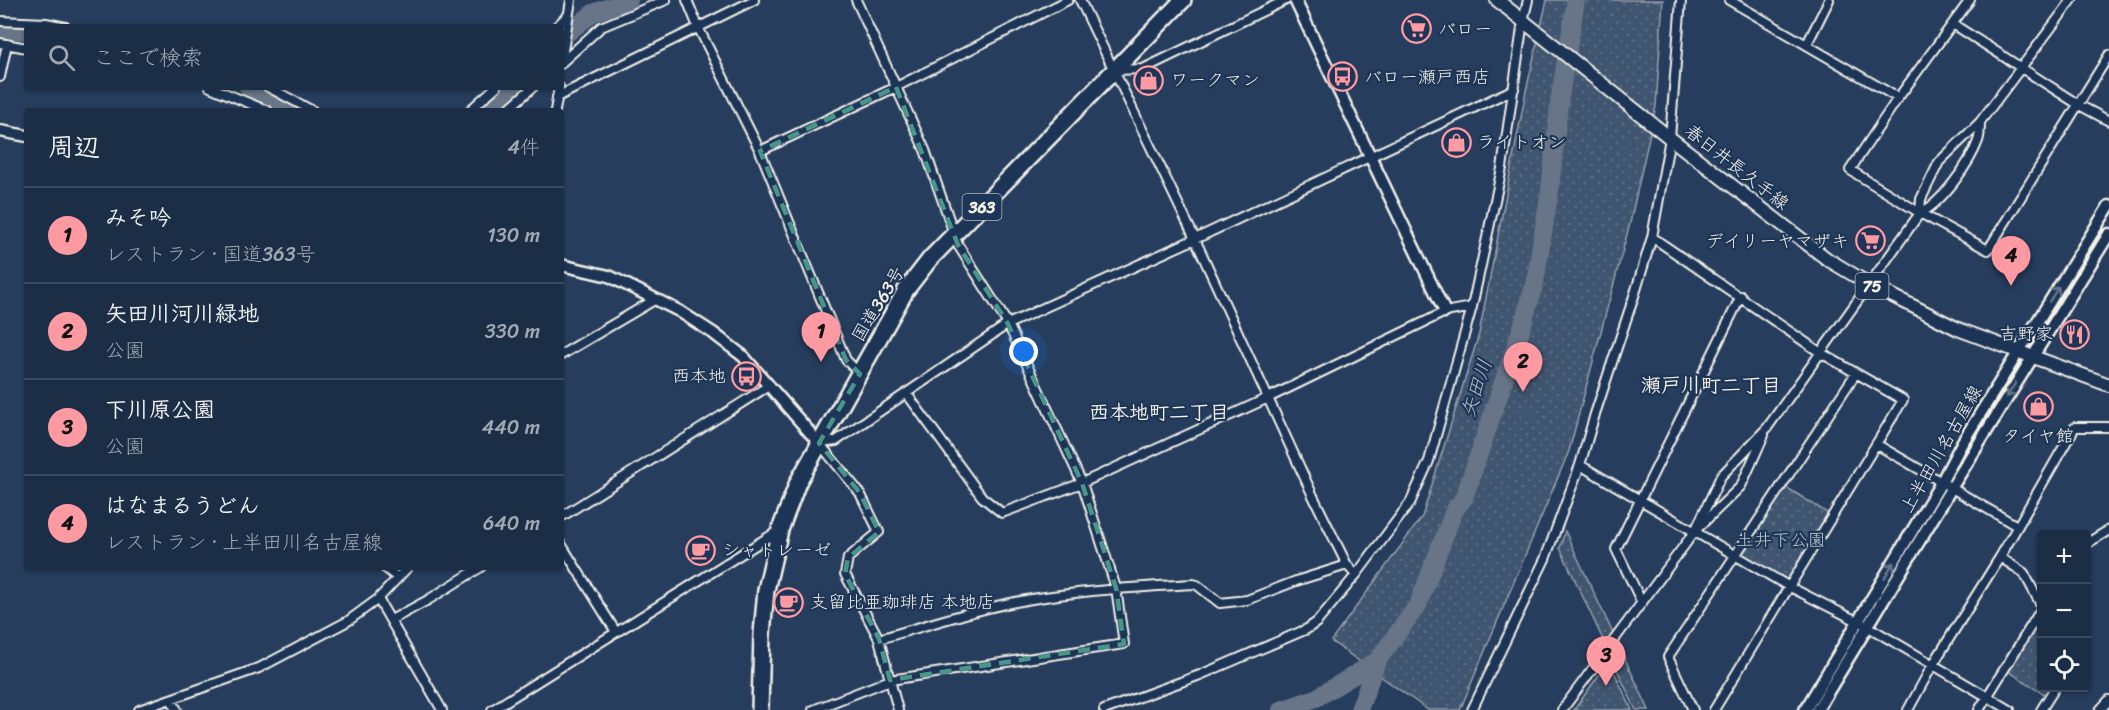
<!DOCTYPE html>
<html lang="ja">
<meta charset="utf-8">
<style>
body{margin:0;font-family:Sriracha,"Klee One",sans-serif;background:#25364d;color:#f1f3f6}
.controls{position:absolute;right:18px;bottom:18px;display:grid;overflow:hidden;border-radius:6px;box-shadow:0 2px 4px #0004}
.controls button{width:54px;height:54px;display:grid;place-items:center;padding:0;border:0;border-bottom:2px solid #3a4a5f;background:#1c2e46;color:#f1f3f6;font:30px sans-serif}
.you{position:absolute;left:1024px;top:352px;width:21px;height:21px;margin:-15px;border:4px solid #fff;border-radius:50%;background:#1a73e8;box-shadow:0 0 0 9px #1a73e833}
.badge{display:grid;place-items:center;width:39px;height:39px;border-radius:50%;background:#ff9aa2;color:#111;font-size:20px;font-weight:700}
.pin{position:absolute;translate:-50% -50px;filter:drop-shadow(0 2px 3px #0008)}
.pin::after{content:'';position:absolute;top:32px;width:21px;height:18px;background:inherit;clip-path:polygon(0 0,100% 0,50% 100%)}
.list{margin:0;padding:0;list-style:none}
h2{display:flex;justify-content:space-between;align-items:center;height:78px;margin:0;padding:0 24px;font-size:26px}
h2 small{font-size:20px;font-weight:400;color:#a0a8b3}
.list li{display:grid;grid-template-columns:39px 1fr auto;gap:18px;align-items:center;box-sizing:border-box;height:96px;padding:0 24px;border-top:2px solid #3a4a5f}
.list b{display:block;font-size:22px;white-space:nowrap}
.list p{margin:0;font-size:20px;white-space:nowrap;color:#a0a8b3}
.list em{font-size:20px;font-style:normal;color:#a0a8b3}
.icon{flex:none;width:33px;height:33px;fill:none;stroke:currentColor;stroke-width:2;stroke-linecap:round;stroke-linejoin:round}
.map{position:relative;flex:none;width:2109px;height:710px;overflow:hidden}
.search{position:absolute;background:#1c2e46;box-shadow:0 2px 4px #0004;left:24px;top:24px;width:540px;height:66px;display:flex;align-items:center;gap:15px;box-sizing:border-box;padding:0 21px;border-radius:6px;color:#a0a8b3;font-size:22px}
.panel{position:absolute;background:#1c2e46;box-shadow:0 2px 4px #0004;left:24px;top:108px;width:540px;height:462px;border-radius:6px}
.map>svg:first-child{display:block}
</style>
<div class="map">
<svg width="2109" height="710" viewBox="0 0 2109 710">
<defs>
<pattern id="park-dots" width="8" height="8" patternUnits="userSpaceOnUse" patternTransform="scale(1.5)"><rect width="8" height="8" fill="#40546f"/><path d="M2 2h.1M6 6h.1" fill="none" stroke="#5c6d84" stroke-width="1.8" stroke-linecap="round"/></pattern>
</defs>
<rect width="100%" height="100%" fill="#263d5d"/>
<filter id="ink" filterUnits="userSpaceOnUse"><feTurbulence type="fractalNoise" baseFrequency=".0167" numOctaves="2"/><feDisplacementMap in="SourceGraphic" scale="12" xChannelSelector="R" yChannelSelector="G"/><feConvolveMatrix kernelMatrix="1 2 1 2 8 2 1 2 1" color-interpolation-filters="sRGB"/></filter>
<g filter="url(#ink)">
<path fill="url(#park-dots)" stroke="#9aa2ac" stroke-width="1.5" d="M1547,0h116l-7,106 -26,117 -61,228 -109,259h-32l-97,-69 91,-124 57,-183 47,-243z
M1784,486l45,28 -42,66 -46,-27z
M1565,531l84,179h-13l-76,-162z
M2041,616l1,72h9l-5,7 -38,-24z
M1609,661l23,49h-58z"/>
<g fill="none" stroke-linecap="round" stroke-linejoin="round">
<path stroke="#677588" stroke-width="18" d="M0,29l27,2
M561,38l32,-25 36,-13
M248,87l46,24
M486,111l27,-24
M1281,710l35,-12 61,-37 41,-56 36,-94 10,-13 57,-168 14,-48 15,-92 10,-94 16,-96
M1359,710l18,-49"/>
<defs>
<path id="street" d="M687,0l11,27 62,124 86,209 14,14
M1080,0l115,239 118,257 34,69 9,10
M1729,0l169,98
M1970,0l-72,98 -48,72 70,43 68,37 121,-195
M0,21l46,2 20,4
M1953,24l126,81 30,16
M556,27l11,-11
M0,43l27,5
M1807,44l22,-44
M561,63l40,-36 65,-27
M561,64l10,-64
M1117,70l26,-1 143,-69
M0,77l7,-33
M210,87l58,24
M268,87l45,24
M557,97l197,-97
M469,111l27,-24
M506,111l27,-24
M555,111l4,-24
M760,151l136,-64 172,-87
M1920,213c21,-9 50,-50 58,-72 2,-5 2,-12 2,-18
M1652,237l169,116 82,47 -189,310
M561,355l95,-56
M907,394l75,103 20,16 80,-30 186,-85 177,-86 27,-5
M819,443l41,50 19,39 -31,26 -3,16 34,65 19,71
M821,443l15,-2 172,-117 187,-85 319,-150
M1876,444l141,82
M1580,465l208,121 79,40 143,84
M561,517l209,-132
M1695,531l26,-55 46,-48 153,-215 1,-14 18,-37 41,-40 92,-122
M561,544l55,88
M2086,544l23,-14
M2000,557l24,16 18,34
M384,567l14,11
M378,599l64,111
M1642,603l-26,-54 125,-253
M391,620l37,-20 53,-33
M879,639c53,-15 106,-33 159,-41 52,-8 103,-11 155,-14l4,1 23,18 27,-3 49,-19 51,-16
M171,699l6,11
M139,710l120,-42 89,-47 30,-22 30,-32
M492,710l286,-179
M813,710l77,-30 234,-36 -8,-56 -34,-105 -74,-159 -50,-79 -33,-95 -69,-150
M1104,710l96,-35 107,-46 10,-7 39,-47 54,-72 19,-42 43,-154 30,-139 21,-147 5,-21
M1472,710l73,-151 35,-94 15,-51 41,-124 16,-53 18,-99 11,-138
M1562,710l133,-179 46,-45 23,-51
M1693,710l-25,-53 188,-284
M1908,710l24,-44 68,-109 75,-130h34
M1979,710l63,-102
M2041,710l14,-22
M2100,710l9,-10"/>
<path id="secondary" d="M1295,0l150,312
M0,131l27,5
M561,265l48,11 70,35 34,22 30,23 76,87
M1805,710l137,-229 20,-38 147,-237
M1817,710l135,-223 157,-253"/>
<path id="primary" d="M1497,0l173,138 157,121 42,25 89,45 151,56"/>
<path id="highway" d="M760,710l2,-76 4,-44 14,-60 18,-48 108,-192 24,-31 253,-259"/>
</defs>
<use href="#street" stroke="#f4f1e8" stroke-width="12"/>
<use href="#secondary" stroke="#f4f1e8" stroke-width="15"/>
<use href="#primary" stroke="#f4f1e8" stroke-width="16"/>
<use href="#highway" stroke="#f4f1e8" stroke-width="20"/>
<use href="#street" stroke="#1d3557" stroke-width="8"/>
<use href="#secondary" stroke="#1d3557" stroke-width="10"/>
<use href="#primary" stroke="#1d3557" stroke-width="12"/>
<use href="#highway" stroke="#1d3557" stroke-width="15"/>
</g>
<defs><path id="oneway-shaft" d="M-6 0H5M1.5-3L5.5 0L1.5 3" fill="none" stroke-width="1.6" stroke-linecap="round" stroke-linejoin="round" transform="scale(1.5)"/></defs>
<g stroke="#68778a">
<use href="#oneway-shaft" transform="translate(2054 294) rotate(-58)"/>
<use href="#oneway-shaft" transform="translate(2011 390) rotate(122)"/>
<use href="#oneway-shaft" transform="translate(1889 570) rotate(-60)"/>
</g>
</g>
<path fill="none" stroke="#48958c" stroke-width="4.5" stroke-dasharray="12 8" stroke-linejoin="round" d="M896,87l62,158 50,79 74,159 34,105 8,56 -234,36 -11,-41 -34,-65 3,-16 31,-26 -19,-39 -41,-50 41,-69 -14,-14 -86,-209z"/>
<defs>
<symbol id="supermarket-ring" viewBox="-11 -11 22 22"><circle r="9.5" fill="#1d3557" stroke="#ff9aa2" stroke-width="1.5"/><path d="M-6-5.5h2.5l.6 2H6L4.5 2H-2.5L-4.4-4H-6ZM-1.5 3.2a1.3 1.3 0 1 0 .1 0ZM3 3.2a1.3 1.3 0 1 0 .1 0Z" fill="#ff9aa2"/></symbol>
<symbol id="bus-ring" viewBox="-11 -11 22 22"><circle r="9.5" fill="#1d3557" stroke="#ff9aa2" stroke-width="1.5"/><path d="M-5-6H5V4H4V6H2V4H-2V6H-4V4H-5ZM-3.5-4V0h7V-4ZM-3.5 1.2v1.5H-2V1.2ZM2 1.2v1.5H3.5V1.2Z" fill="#ff9aa2"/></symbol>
<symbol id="shop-ring" viewBox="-11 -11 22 22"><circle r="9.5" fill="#1d3557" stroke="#ff9aa2" stroke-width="1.5"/><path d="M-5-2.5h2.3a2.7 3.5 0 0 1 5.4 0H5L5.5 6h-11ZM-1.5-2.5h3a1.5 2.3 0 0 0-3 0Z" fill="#ff9aa2"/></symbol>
<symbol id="restaurant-ring" viewBox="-11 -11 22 22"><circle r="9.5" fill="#1d3557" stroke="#ff9aa2" stroke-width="1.5"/><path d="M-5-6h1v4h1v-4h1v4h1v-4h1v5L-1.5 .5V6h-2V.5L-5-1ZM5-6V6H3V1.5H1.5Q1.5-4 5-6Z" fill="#ff9aa2"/></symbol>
<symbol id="cafe-ring" viewBox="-11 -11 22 22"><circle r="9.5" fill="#1d3557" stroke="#ff9aa2" stroke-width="1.5"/><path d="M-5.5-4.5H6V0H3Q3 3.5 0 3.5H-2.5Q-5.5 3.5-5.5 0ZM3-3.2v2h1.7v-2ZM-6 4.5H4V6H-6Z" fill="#ff9aa2"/></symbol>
</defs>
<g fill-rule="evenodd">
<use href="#supermarket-ring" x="1400" y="12" width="33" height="33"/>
<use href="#bus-ring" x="1326" y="60" width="33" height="33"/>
<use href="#shop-ring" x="1132" y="64" width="33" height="33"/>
<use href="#shop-ring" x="1440" y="126" width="33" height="33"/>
<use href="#supermarket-ring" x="1854" y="224" width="33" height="33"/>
<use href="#restaurant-ring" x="2058" y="318" width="33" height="33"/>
<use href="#bus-ring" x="730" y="360" width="33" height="33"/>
<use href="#shop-ring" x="2022" y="390" width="33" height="33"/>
<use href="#cafe-ring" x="684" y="534" width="33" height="33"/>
<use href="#cafe-ring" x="772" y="586" width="33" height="33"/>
</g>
<g text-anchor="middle" stroke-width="4.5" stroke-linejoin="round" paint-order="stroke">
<g fill="#1d3557" stroke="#b4b9bc" stroke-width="1.5">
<rect x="962.5" y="194" width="39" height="26" rx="4.5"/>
<rect x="1855.5" y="273" width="33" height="26" rx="4.5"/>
</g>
<g font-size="16" font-weight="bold" fill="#f4f1e8">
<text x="982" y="213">363</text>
<text x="1872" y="292">75</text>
</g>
<g font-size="18" fill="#f4f1e8" stroke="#1d3557" text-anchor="start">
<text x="1438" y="35">バロー</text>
<text x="1364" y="83">バロー瀬戸西店</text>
<text x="1170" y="86">ワークマン</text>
<text x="1477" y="148">ライトオン</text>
<text x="1849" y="247" text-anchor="end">デイリーヤマザキ</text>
<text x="2053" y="340" text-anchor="end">吉野家</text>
<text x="726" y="382" text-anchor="end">西本地</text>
<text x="2038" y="442" text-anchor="middle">タイヤ館</text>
<text x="722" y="556">シャトレーゼ</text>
<text x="810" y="608">支留比亜珈琲店 本地店</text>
</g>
<g font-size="18" fill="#f4f1e8" stroke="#1d3557">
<text transform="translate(1737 167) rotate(38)" y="6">春日井長久手線</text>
<text transform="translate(878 304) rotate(-59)" y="6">国道363号</text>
<text transform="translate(1941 449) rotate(-60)" y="6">上半田川名古屋線</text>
</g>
<g font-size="18" fill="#bec2c4" stroke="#1d3557">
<text x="1781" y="546">土井下公園</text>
</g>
<g font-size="20" font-weight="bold" fill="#f4f1e8" stroke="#1d3557">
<text x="1711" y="392">瀬戸川町二丁目</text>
<text x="1159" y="419">西本地町二丁目</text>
</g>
<g font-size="20" font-style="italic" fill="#bcbfc2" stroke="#1d3557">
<text transform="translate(1476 388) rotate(-72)" y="7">矢田川</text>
</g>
</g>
</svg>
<div class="controls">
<button>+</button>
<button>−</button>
<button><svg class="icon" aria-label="locate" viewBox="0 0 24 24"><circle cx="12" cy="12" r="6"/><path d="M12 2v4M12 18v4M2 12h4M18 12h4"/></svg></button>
</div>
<div class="you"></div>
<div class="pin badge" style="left:821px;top:362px">1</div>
<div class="pin badge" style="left:1523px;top:392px">2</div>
<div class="pin badge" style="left:1606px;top:686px">3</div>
<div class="pin badge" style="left:2011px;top:286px">4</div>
<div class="search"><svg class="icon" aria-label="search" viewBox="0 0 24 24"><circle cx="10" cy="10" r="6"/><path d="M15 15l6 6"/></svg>ここで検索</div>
<section class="panel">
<h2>周辺<small>4件</small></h2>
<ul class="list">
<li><span class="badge">1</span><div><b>みそ吟</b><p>レストラン · 国道363号</p></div><em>130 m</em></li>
<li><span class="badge">2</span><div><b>矢田川河川緑地</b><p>公園</p></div><em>330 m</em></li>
<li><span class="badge">3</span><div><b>下川原公園</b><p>公園</p></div><em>440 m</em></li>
<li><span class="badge">4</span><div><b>はなまるうどん</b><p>レストラン · 上半田川名古屋線</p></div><em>640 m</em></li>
</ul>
</section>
</div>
